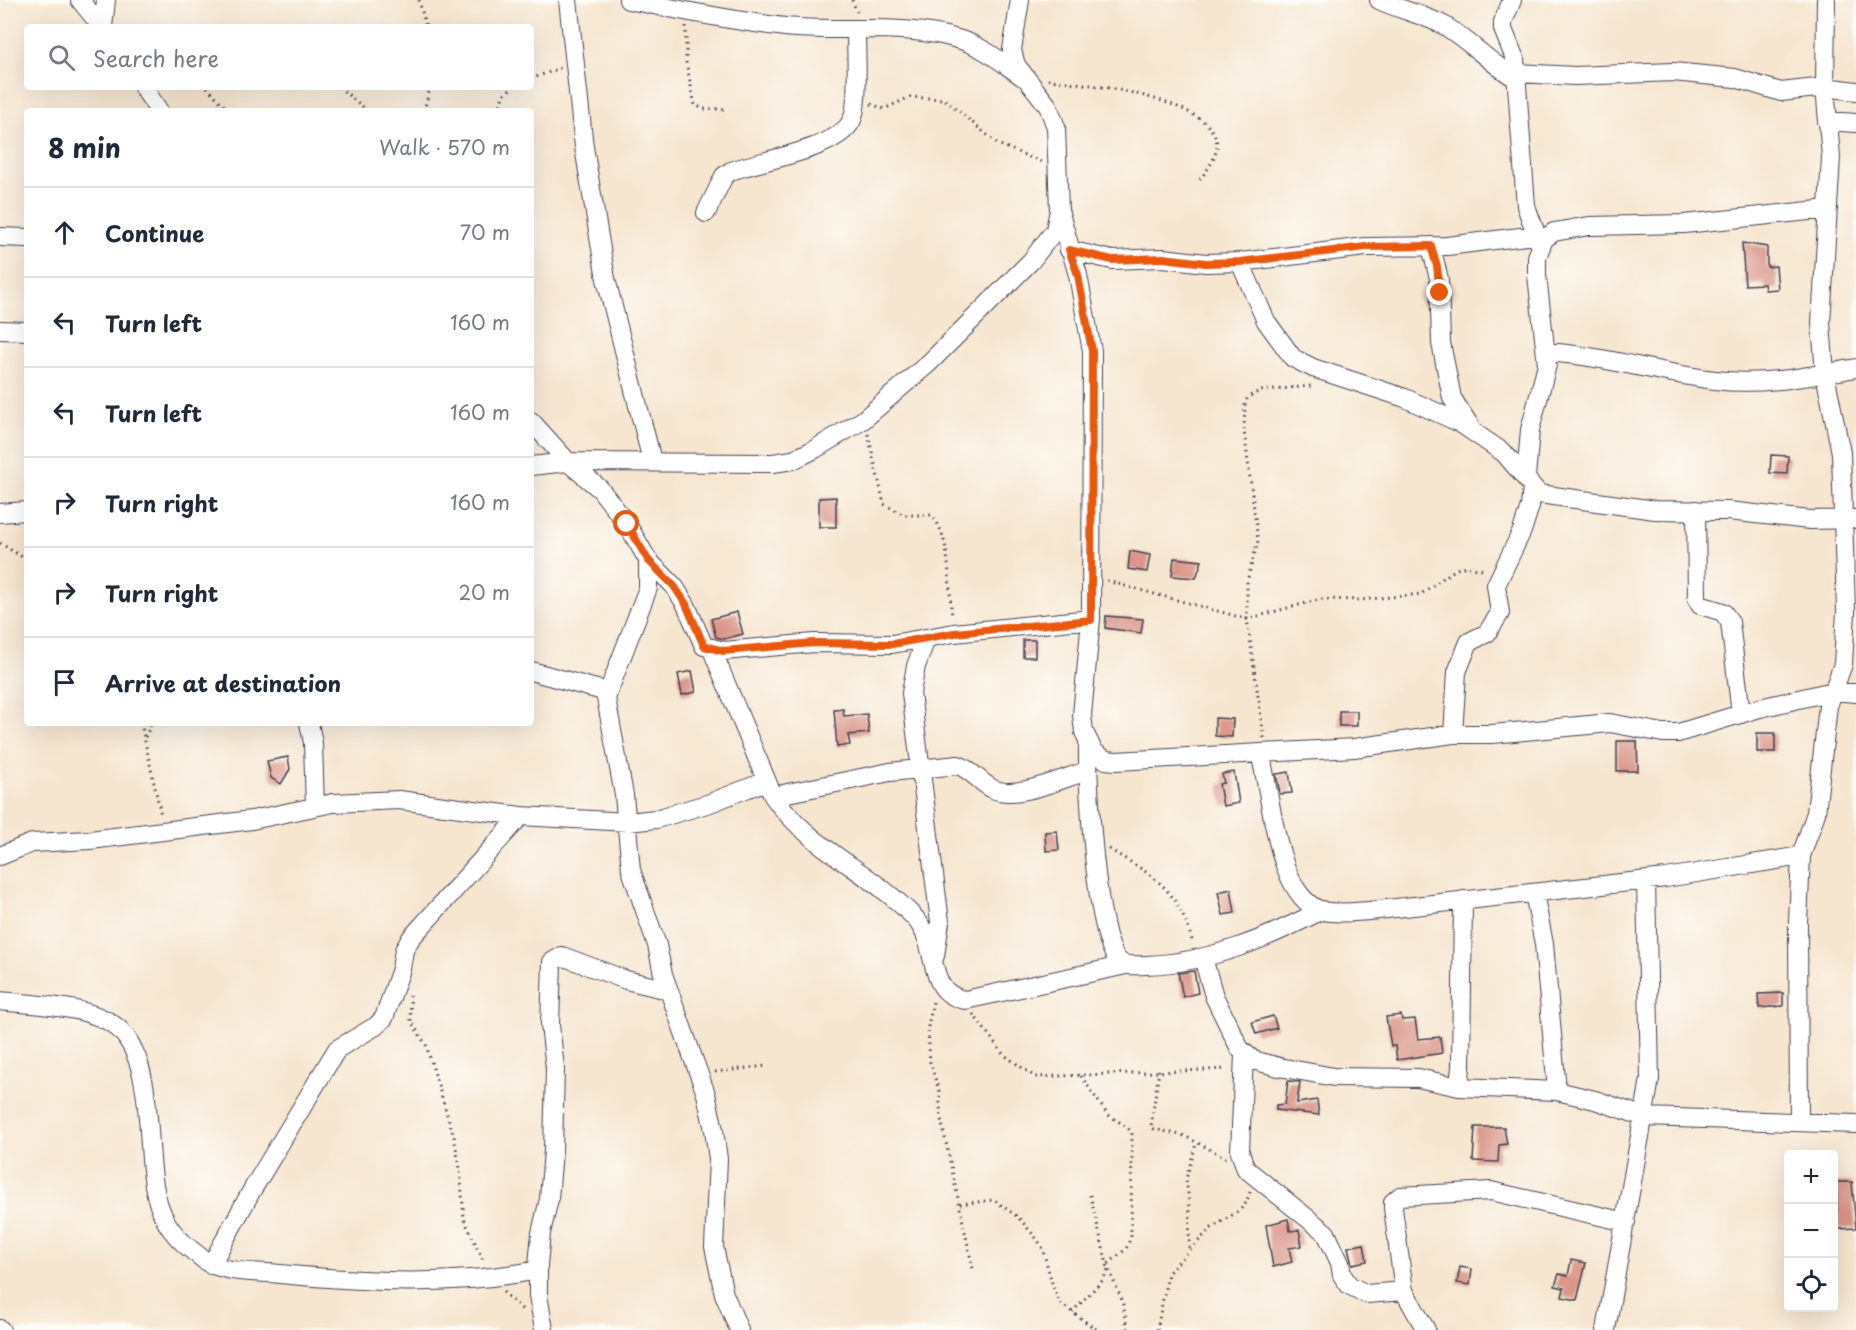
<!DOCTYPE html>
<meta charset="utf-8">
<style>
body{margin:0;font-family:"Playpen Sans",sans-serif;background:#f6f6f7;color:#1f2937}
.controls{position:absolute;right:18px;bottom:18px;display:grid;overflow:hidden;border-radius:6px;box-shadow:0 6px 24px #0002}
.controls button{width:54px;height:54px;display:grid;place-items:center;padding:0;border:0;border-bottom:2px solid #e0e1e3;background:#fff;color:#1f2937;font:30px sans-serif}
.stop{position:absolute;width:18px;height:18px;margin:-14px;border:4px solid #ea580c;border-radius:50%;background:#fff}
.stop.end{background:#ea580c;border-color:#fff;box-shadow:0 2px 6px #0008}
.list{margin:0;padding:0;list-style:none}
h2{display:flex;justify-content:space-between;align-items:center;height:78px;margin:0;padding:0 24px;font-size:26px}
h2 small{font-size:20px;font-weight:400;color:#747a83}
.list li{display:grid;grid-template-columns:39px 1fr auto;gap:18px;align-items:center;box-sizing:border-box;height:90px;padding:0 24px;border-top:2px solid #e0e1e3}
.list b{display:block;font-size:22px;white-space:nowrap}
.list em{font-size:20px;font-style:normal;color:#747a83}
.icon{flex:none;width:33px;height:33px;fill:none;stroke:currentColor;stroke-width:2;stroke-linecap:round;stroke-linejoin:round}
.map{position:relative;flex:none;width:1856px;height:1330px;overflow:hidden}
.search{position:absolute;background:#fff;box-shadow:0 6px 24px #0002;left:24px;top:24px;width:510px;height:66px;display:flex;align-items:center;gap:15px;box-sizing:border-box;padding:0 21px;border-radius:6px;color:#747a83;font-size:22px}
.panel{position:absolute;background:#fff;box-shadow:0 6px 24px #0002;left:24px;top:108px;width:510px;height:618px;border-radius:6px}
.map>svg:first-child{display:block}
</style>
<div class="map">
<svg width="1856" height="1330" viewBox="0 0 1856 1330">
<rect width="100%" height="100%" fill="#fdfcf7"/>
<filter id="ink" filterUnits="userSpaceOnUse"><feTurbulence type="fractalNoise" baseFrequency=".0167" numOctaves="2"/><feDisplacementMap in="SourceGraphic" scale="12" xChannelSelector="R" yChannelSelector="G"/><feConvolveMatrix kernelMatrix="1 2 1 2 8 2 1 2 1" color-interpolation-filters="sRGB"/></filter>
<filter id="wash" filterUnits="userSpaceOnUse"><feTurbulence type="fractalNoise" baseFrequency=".008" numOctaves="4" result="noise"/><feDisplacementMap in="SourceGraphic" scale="24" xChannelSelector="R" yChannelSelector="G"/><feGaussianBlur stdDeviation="1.35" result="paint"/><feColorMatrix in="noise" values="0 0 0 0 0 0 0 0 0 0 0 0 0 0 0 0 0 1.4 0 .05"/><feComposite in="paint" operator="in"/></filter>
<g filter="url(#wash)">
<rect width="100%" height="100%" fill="#f6e5cf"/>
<g id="blocks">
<path fill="#da9689" d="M1742,243l25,4v20l9,-1 2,23 -13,1 -1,-6 -19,1z
M1771,455l17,1 -1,18 -17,-1z
M836,497v30h-17v-29z
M1130,551l20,4 -3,17 -19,-3z
M1174,558l28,3 -6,17 -24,-2z
M737,612l6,22 -19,5 -8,-2 -5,-18z
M1106,616l37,3 -2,14 -36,-5z
M1023,640h12v17h-12z
M692,671l4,21 -14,3 -4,-21z
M843,709l1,7 23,-2 2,19 -21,2 2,10 -13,2 -3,-37z
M1339,711h18v15h-18z
M1215,718l18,1 -1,18 -17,-1z
M1757,733h18v19h-18z
M1617,741h20l1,30h-21z
M288,757l2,12 -9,15 -10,-6 -4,-17z
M1234,772l5,31 -16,3 -4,-22 5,-1 -2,-9z
M1289,772l3,21 -12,1 -4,-20z
M1057,831l2,19 -13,1 -1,-19z
M1231,889l4,24 -12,2 -5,-23z
M1194,971l4,22 -15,4 -5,-24z
M1783,993v13l-24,2 -1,-14z
M1401,1015l1,5 13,-1 3,20 22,-2 2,16 -45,7 -2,-14h-4l-5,-29z
M1273,1016l4,12 -21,6 -4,-12z
M1288,1081l12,1 -3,21 20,-3 2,15 -43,-5v-5l9,-1z
M1475,1127h29l3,17 -8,1 -1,17 -25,-1z
M1836,1182h16l4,46 -18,1z
M1288,1219l2,12 9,-1 3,16 -13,2 3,14 -19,5 -7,-42z
M1364,1244l3,17 -15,3 -4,-17z
M1571,1260l15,3 -9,37 -15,-3 2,-9 -9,-2 4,-12 9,2z
M1460,1267l12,2 -2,16 -13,-2z"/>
</g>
</g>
<g filter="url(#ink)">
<use href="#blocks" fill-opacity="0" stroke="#423f51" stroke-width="1.5"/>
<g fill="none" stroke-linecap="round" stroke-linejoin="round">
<defs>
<path id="street" d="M80,0l22,27
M568,0l16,147 22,132 46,182
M628,0c52,10 104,21 157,27 57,6 120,-5 176,13 23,7 43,24 62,37
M1379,0c21,10 46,15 66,26 26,16 46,38 72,53
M1512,0l-9,22v7l12,30 11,147 14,39
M103,27l3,-27
M1517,73l58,3 98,-4 62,6 46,14 44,-5 31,4
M143,87l16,24
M1827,121l29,2
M1059,210l19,65 14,76 -1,268 -9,96 2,17 10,20 12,8 10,1 238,-13 99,-14h39l118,-11 53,10h15l82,-25 73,-17 23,2
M706,213l18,-37 7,-5c29,-11 113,-22 122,-54 6,-17 3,-67 3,-88
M0,237l27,1
M1431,246l8,33 2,64 11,55 18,28
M1069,250l43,10 51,-2 43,5 34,-1 126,-15 81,-1 88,-11
M1240,262l26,59 27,37 20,10 92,30 55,25 44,30 35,41 116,16 73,1 82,9 46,-1
M0,330l27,1
M1547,352c57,4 111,21 168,28 47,6 95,-4 141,-12
M531,421l37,41 205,1 20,-3 22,-11 48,-29 66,-57 102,-102 24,-31 4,-20 -3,-83 -8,-21 -32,-41 -4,-15 8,-50
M531,466l37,-4 32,27 27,35 21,36 26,26 12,19 18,41 20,5 90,-8 78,1 62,-11 137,-14
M1526,477l4,-47 17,-65 -10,-90v-18l7,-18 10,-7 35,-6 95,-2 144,-15
M1696,510l1,89 3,6 23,7 7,10 11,92
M0,513l27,-2
M648,560v28l-42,110 18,97 7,75 26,75 6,29 43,120 8,36 4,29 -4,88 10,47 15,36
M926,639l-10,27 -5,27 29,229 -5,34
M712,650l61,146c39,55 96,74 141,121 28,30 9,75 51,83l161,-35
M531,671l76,21
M309,723l4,20 2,64
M1453,734l4,-62 12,-30 18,-9 13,-20 -4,-28 26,-54 8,-25 2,-18
M1088,742c-1,36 7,197 31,219 7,6 18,4 27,4 63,-2 120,-26 176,-55
M1260,754c12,39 15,144 63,157 15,3 31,1 46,0l297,-33 135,-22
M773,796l117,-24 68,-7c14,5 22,18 35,24 23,11 70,-11 94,-18
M0,856l32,-13 58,-3 162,-20 81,-17 66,-3 122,16 107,6 28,-3 54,-16 56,-22
M1534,893l10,51 13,147
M1203,958l11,38 26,53 13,11 26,7 55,10 84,1 41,9 98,4 38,9 50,17 211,7
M0,1001c34,4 96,4 121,30 33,36 25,109 33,154 5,30 16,49 40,67 6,4 12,11 19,13 20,8 46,7 67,9 87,8 172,13 258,-4
M1244,1054l-4,98 6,17 80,64 14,30 2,12 7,10 17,9 38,-3
M1459,1087l2,-20 2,-167
M1799,1122l-1,-200 3,-66 15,-43 12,-107 15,-42 3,-53 -5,-158 -16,-79 -4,-51 10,-166 -6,-70 1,-87
M211,1265l41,-75 85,-141 39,-23 8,-8 17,-49 3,-19 7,-12 110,-122
M0,1329l1,1
M544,1330l-6,-35v-30l3,-32 8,-34 4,-48 2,-83 -5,-43 2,-63 10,-6 64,24 42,10
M1426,1330l-22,-39 -11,-83v-6l7,-6 91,-5 135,31
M1606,1330l44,-251 -4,-199"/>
</defs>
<use href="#street" stroke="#423f51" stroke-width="20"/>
<path stroke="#423f51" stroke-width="3" stroke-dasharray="1.5 4.5" stroke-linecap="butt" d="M419,0l7,27
M852,0l5,12
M686,26v36l9,43 9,4h24
M531,79l29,-11
M1048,80c37,3 150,17 167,56 7,17 -8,34 -17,46
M207,87l22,24
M339,87l29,24
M871,104l13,5 26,-12 34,2 54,45 43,18
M424,111l6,-24
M499,111l4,-16 10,-8
M868,434l16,70 20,11h27c21,21 17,72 21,101
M0,543l27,17
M1107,581l140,38 74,-20 39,1 61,-6 35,-25 8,-2 22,3
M141,723l20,92
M145,737l7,-14
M1264,738l-17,-119v-38l11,-40 -14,-111 1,-27 3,-6 12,-6 51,-5
M1109,849c46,28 67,37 84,94
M410,995l1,26 15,24 28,92 6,31 4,51 20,43
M933,1002l-5,25 2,36 9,27 2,29 32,150
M973,1014l30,40 32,23 191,-8
M1159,1070l-8,56 3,3 31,7 41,22
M715,1072l51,-6
M1081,1076l26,38 20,13 5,6 -1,104 -5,12 -18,15
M1090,1195l18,73 14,32 6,30
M960,1204l34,-4 24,17 19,22 5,8 12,43 7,14 36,26
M1189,1248l1,-40 -4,-29 10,-35
M503,1292l22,20
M1072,1312l31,-32 5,-10
M1157,1330l11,-57 42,-44 30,-19 6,-7 4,-11"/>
<use href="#street" stroke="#fff" stroke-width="18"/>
</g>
</g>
<g fill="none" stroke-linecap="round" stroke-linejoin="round" filter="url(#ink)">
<path stroke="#ea580c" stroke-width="8" d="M627,524l21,36 26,26 12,18 18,42 20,5 90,-8 78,1 62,-11 137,-13 1,-269 -14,-76 -9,-25 43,10 51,-2 43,5 34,-1 126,-15 65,-1 6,20 3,27"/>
</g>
</svg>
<div class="controls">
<button>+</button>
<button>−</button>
<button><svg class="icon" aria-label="locate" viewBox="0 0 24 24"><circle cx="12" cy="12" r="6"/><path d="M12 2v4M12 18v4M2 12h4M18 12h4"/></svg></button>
</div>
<div class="stop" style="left:627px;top:524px"></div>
<div class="stop end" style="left:1440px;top:293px"></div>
<div class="search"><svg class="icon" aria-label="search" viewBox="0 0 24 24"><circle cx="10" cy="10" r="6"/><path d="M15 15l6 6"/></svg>Search here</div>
<section class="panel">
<h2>8 min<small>Walk · 570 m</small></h2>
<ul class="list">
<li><svg class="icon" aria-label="ahead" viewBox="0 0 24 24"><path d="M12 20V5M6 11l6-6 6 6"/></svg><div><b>Continue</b></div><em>70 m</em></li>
<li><svg class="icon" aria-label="left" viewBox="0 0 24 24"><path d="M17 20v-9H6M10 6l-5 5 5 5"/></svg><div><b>Turn left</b></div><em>160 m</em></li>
<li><svg class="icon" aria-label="left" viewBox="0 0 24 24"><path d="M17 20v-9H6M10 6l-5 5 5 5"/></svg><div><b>Turn left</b></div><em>160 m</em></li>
<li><svg class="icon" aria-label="right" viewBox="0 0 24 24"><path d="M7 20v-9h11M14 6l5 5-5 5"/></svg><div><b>Turn right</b></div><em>160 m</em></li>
<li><svg class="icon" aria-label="right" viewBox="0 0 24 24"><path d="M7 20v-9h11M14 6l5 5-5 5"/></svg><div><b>Turn right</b></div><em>20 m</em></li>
<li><svg class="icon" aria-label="arrive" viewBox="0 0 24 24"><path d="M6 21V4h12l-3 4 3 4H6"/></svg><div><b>Arrive at destination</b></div></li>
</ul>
</section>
</div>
